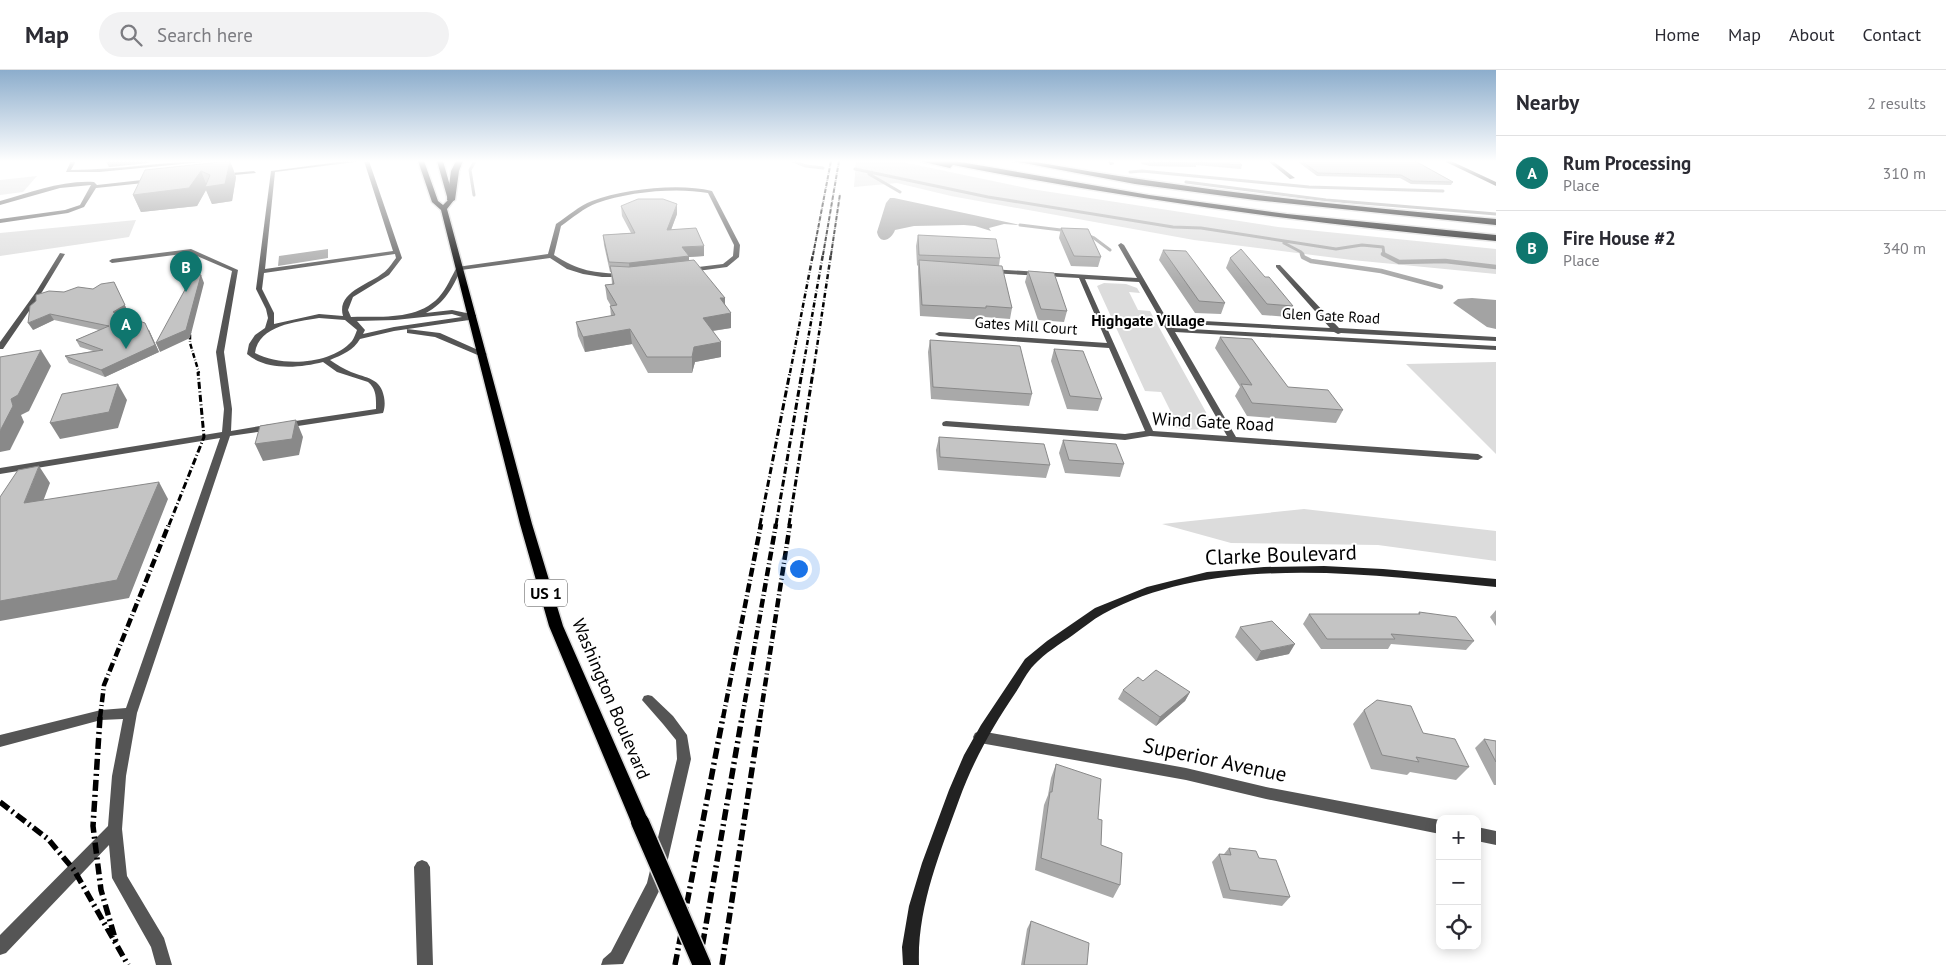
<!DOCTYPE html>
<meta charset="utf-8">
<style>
body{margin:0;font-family:"PT Sans",sans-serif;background:#f2f2f3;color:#2b2b33}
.controls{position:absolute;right:15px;bottom:15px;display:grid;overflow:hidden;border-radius:10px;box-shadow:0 2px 12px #0003}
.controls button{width:45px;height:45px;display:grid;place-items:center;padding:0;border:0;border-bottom:1px solid #e1e1e2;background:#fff;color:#2b2b33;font:25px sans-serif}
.you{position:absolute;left:798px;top:498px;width:18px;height:18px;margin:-12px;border:4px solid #fff;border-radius:50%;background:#1a73e8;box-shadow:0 0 0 8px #1a73e833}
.badge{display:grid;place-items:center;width:32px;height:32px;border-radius:50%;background:#0f766e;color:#fff;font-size:16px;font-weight:700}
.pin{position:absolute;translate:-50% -41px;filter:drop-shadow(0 1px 2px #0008)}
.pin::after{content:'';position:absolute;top:26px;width:18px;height:15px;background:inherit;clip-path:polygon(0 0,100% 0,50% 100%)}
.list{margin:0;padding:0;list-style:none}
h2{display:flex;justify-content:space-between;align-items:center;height:65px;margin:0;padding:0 20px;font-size:21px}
h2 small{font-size:16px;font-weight:400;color:#7c7c81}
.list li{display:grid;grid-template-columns:32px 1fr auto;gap:15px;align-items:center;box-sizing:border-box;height:75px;padding:0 20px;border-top:1px solid #e1e1e2}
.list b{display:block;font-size:19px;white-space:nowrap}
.list p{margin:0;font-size:16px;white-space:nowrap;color:#7c7c81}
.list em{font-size:16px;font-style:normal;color:#7c7c81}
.icon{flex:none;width:28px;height:28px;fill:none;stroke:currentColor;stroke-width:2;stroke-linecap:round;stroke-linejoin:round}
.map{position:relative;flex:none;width:1496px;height:895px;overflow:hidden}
header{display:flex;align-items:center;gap:30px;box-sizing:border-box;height:70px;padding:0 25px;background:#fff;border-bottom:1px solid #e1e1e2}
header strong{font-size:24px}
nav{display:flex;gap:28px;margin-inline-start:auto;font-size:18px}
.search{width:350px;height:45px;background:#f2f2f3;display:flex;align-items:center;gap:12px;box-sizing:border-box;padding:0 18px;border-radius:28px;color:#7c7c81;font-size:19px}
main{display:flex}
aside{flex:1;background:#fff}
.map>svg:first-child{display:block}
</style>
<header>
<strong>Map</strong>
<div class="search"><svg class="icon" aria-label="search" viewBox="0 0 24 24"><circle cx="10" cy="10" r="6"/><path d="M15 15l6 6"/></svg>Search here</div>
<nav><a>Home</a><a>Map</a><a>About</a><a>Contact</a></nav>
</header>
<main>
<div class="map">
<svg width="1496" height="895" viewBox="0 0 1496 895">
<rect width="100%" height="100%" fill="#fff"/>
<path fill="#dcdcdc" d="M856,91h41l134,28 247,38 218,22v25l-144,-14 -158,-20 -243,-44 -54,-13 -43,4z
M37,106l-14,16 -23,3v-15z
M136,150l-7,17 -129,19v-23z
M1104,213l22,1 11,4 3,5 -11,-1 9,18 12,1 62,112c-3,2 -7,6 -11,6 -12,2 -38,-1 -44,-13h16l-12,-24 -16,-1 -48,-105z
M1496,292v92l-90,-90z
M1304,439l192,22v30l-118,-16 -147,-2 -69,-19z"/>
<path fill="#a3a3a3" d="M890,128h4l126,27 -16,-1 -15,4 2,3 -16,-5 -11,-1 -50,1 -19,4c-3,9 -15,16 -18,2l9,-29z
M328,179v9l-50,8 1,-10z
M1472,228l24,2v29l-9,-2 -34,-24 5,-4z"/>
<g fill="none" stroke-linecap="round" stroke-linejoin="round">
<path stroke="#a3a3a3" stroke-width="3" d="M793,91l13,5 17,2
M855,99l133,28 185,30 28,1 135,21 26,-4 21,2 1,8
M872,102l-3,2 31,18
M1130,102l12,-1 167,16 134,4
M1186,112l140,18 170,14
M474,125l-4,-25 5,-9
M1020,155l49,6
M1084,164l10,4 16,12
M1284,173l17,9 1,3"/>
<path stroke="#a3a3a3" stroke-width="4.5" d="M1302,184l1,3 8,4 70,10 60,16
M1383,184l16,8 46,-1 51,6"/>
<defs>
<path id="primary" d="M418,91h6l14,40 5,4 5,-5 -11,-39h6l11,39 -7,9 85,315 31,102 86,196 -3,6 -6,2 -6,-2 -3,-6 -82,-196 -29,-102 -79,-314 -9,-8z"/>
<path id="highway" d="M456,91h7l-4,10 -4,29 -4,2 -4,-2 4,-29z
M919,91h36l194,34 138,19 209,21v6c-182,-17 -363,-41 -543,-76l-3,3z
M1013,91h17c154,28 310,45 466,58v6l-241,-25 -120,-16z"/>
</defs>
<use href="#primary" stroke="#dbdbdb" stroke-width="3"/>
<use href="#highway" stroke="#dbdbdb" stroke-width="3"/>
<path fill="#555" fill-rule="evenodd" d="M71,91h5l-5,9c48,0 95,-9 142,-9l-114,11h-33z
M346,91h17l-88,11 -10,97 128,-18 -29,-90h5l33,97 -13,17 -36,22 -5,13 3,7c29,-1 66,4 88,-20 8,-9 12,-20 18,-30l91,-13 8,-30c12,-8 23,-18 36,-23 32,-12 87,-18 120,-10l28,54 -1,12 -12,10 -37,5 -3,-2 3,-2 33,-4 10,-8 1,-11 -26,-52c-32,-6 -81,-1 -111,10 -13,5 -25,15 -36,23l-7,29c24,16 41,18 69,19l2,1v2h-23l-19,-3 -16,-5 -17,-11 -89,12c-9,18 -16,33 -35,43l26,-3 24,5v4l-82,12 -34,8c-6,11 -18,16 -30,21 7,5 14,9 21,12 15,6 30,6 33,25 1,5 1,11 -1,16l-98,15 -4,-3 1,-2 94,-14c0,-10 1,-20 -8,-27l-31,-10 -14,-10c-23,6 -57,9 -76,-8l2,-10 6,-9 10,-7 3,-10 -2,-9 -10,-20 15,-118zM395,184l1,4c-4,5 -8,12 -13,15 -13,11 -47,19 -40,43l-24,-2 -45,10v-11l-12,-24 2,-16zM452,244l10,3 -68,10 -31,7 2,-4 -8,-9 38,-1zM319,248l26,2 12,10c-1,3 -3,8 -5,11 -21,24 -71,26 -97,12 4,-28 41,-31 64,-35z
M254,101l2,2 -33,3 -3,-2z
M151,109l2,3 -57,6 -12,19 -16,6 -68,10v-4l65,-9 15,-5 11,-20 -31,3 -60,17v-4c30,-8 62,-21 94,-19l3,3z
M191,179l47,21 -14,82 8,57 -1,22 40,-7 4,3 -4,3 -41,6 -93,277 -11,63 -4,53 5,47 37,62 8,27h-16l-5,-18 -39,-69 -3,-33 -103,108 -6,2v-20l108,-109 4,-50 11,-57 -22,1 -101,27v-12l101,-25 25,-2 94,-270 -220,36v-6l222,-36 2,-23 -8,-57 16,-81 -42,-18 -78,10 -3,-2 3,-2z
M60,183l5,1 -23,38 -39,57h-3v-7l36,-50z
M407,259l33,4 47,21 -4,2h-3l-45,-19 -28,-4z
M648,625l4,1 21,20 14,19 4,24 -29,126 -39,79 -22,1 2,-6 8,-7 36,-69 30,-124 -1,-19 -13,-16 -21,-24 2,-4z
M422,790l5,2 3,5 3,98h-16l-3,-98 3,-5z"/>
<path fill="#555" fill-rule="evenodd" d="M1108,91h5l1,3 -4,1z
M1268,91h5l22,17 -5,1z
M1121,173l3,2 43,74 163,9 -54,-61v-2h4l59,63 157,9v4l-155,-8 -3,1 -4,-2 -164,-9 3,5 323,18v4l-321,-18 61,105 242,17 5,3 -5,3 -328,-24 -25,4 -182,-14 -1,-2 1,-2 3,-1 179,13 20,-3 -36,-83 -170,-12 -4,-2 4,-2 168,11 -28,-65 -89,-5 -3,-2 3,-2 147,9 -19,-33zM1085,209l54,3 88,154 -74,-5z
M980,661l206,37 80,19 174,33v14l-174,-35 -80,-19 -206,-37 -5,-2 -2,-4 2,-4z
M1477,757l19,4v14l-19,-4z"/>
<path fill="#222" fill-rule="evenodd" d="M1444,91h7l45,21v4z
M1324,496l59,3 113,10v8c-124,-12 -279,-35 -393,27 -11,6 -20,14 -30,21 -13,9 -28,18 -39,30 -7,7 -12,18 -18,27 -23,34 -43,69 -57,108 -19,53 -42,107 -40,165h-16l-1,-18 7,-41 13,-43 27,-73 15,-35 17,-30 44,-66 22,-18 48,-33 52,-21 60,-15 57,-5z"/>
<use href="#primary" fill="#000" fill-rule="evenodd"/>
<use href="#highway" fill="#000" fill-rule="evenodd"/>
<path stroke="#000" stroke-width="2" stroke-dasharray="4.5 1 0.5 1" stroke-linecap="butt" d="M813,185l18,-94
M823,185l16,-94
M831,185l9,-61"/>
<path stroke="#000" stroke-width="2.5" stroke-dasharray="5 2 0.5 2" stroke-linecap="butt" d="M190,255v18l9,30
M790,303l23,-119
M802,303l21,-119
M813,303l18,-119"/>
<path stroke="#000" stroke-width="3" stroke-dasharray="7 2.5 1 2.5" stroke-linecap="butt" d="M169,455l35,-88 -6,-65
M760,455l30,-153
M776,455l26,-153
M789,455l24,-153"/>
<path stroke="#000" stroke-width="4.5" stroke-dasharray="9 3 1 3" stroke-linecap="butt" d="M100,648l4,-33 65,-161
M723,648l38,-194
M742,648l34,-194
M760,648l30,-194"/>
<path stroke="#000" stroke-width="5.5" stroke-dasharray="11 4 2 4" stroke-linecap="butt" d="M100,647l-7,109 8,64 16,55
M0,732l48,37 26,31 54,95
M675,895l48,-248
M699,895l43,-248
M722,895l38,-248"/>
<defs>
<path id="primary-bridge" d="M640,752l62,143"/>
</defs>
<use href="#primary-bridge" stroke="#dbdbdb" stroke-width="21" stroke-linecap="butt"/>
<use href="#primary-bridge" stroke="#000" stroke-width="18"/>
</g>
<path fill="#a9a9a9" d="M230,91l6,16 -4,24 -20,3 -6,-14 -9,16 -56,6 -8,-17z
M1140,91h98l4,4 -1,4 -45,-4v2l-46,-1 -8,-2z
M1297,91h118l38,21 -2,3 -40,-1 -11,-6 -83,-2z
M621,136l56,8 -6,16 33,26 -15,1v3l36,45 6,23 -18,3 8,26 -26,5 -3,11h-44l-16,-29 -47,8 -7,-16 -2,-14 35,-6 -1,-10h1l-4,-7 -2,-14 7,-1 -1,-12h-1l-6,-27 -1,-10 28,-2 -9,-17z
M1061,158l40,29 -3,10 -27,-1 -12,-28z
M918,165l82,23 -1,8 13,42 -2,11 -26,-2v3l-64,-4 -2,-45v-5l-1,-1 -1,-19z
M1163,180l62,53 -4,11 -26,-1 -36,-53z
M1230,188l35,19 28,29 -5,11 -26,-2 -36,-47z
M1028,201l39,40 -3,11 -26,-2 -13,-38z
M114,212l14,30 -6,3 27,15 10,22 -54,25 -36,-14 -4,-7 28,-5 -13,-4 -4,-7 23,-10 -45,-10 -21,10 31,-38 29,-3z
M1220,267l68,50 55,23 -7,13 -89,-7 -12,-20 5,-9 -25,-39z
M930,270l102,54 -3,12 -98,-7 -3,-47z
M1054,279l48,50 -4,12 -31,-2 -16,-48z
M939,367l111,28 -4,13 -108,-8 -2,-20z
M1063,370l61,24 -4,13 -55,-4 -6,-20z
M1496,540v16l-6,-9z
M1419,542l55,29 -8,9 -75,-6 -3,5h-67l-18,-25 6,-10h109z
M1240,557l49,27 -33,7 -21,-24z
M1143,611l47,11 -5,9 -29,25 -38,-27 5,-9z
M1364,640l59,23 46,34 -13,13 -46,-8 -3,3 -36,-6 -18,-45z
M1484,669l12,2v44h-2l-19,-37z
M1056,694l42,55 3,26 19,40 -7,13 -78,-28 9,-65 4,-10 3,-17z
M1229,778l30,10 31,39 -8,9 -59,-8 -11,-36 7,-8h5z
M1031,851l56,44h-66l6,-36z"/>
<path fill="#898989" d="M106,91h43l-1,2 -39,4z
M230,91l6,16 -4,24 -20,3 -6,-14 -9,16 -56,6 -8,-17 68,-24 6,15z
M677,134v10l-10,26v-10z
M704,176v10l-15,1v9l-59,7 -1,-10 53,-16z
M201,205l3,8 -14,55 -30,14 -4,-9z
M114,212l14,30 -11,7 -4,-7z
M720,228h5v14z
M731,243v15l-27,4 -1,-14z
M50,244l4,6 -21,10 -5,-7z
M630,259l2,15 -47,8 -2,-15z
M149,260l10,22 -54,25 -4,-7z
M721,272v15l-26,5 -3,11v-16l2,-10z
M41,280l10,16 -22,45 -8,4 3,7 -14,28 -10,2v-21l11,-32z
M118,314l9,16 -9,28 -58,11 -10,-16z
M296,350l7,17 -4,18 -36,6 -8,-17z
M39,396l11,17 -14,37 -12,-17z
M159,412l9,17 -39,99 -129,23v-20z
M1295,574l-6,10 -33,7 5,-10z
M1190,622l-5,9 -29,25 4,-9z"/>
<path fill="#c4c4c4" stroke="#898989" d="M230,91l-5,23 -20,3 5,-12 -9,-4 -12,17 -56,7 12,-25z
M1148,91h90l4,4 -46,-3 1,1 -46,-1z
M1302,91h113l38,21 -41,-1 -11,-6 -83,-2z
M638,129h25l14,5 -10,26 29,-2 8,18 -22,1 7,9 -60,7 -20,-1 -6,-27 32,-2 -14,-27z
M1061,158l27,1 13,28 -27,-1z
M918,165l78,4 4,19 -81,-3z
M1241,179l24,28h4l24,29 -26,-2 -37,-46z
M1163,180l23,1 39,52 -26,-2z
M694,190l31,38h-5l11,15 -28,5 18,24 -27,5 -2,10h-45l-17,-28 -47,8 -7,-15 39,-7 -5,-9 7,-1 -12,-20 9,-1 -4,-18 19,1z
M919,190l83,6 10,42 -26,-2v2l-64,-3z
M1028,201l26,2 13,38 -26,-2z
M194,203l7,2 -15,55 -30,13z
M114,212l11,23 -12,7 32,11 10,22 -54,25 -36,-14 38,-6 -27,-10 33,-14 -59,-12 -22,9 2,-17 6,-5v-6l13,-4 15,1 14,-5 15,2 8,-5z
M1220,267l32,2 36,48 40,3 15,20 -91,-7 -11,-19 11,1z
M930,270l90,6 12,48 -99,-7z
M1054,279l29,2 19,48 -32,-3z
M41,280l-23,45 -7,4 2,7 -13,25v-74z
M118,314l-9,28 -59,11 12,-29z
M296,350l-4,19 -37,5 5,-18z
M939,367l105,7 6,21 -110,-8z
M1063,370l53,4 8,20 -55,-4z
M39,396l-15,37 135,-21 -42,98 -117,21v-104l18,-27z
M1419,542l37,5 18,24 -83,-7 4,5h-68l-18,-25h111z
M1272,551l23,23 -34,7 -21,-24z
M1156,600l34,22 -30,25 -37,-27 15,-13 5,4z
M1377,630l34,6 12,27 32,6 14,28 -53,-10 3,5 -37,-7 -18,-45z
M1484,669l12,2v21z
M1056,694l45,15 -3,40 4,1 -1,25 21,8 -2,32 -79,-27 9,-66h2z
M1229,778l27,3 3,7 17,2 14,37 -60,-7 -11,-36 12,1z
M1031,851l58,22 -2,22h-63z"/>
<linearGradient id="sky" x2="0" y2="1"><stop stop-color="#8cadcc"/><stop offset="0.42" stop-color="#fff"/><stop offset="1" stop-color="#fff" stop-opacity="0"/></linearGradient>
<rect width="1496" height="217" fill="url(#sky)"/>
<g text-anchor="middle" stroke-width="4" stroke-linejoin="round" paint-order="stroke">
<g font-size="15" fill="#000" stroke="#fff">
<text transform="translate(1331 246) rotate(3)" y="5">Glen Gate Road</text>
<text transform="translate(1026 256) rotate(4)" y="5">Gates Mill Court</text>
</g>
<g font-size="16" font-weight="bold" fill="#000" stroke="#fff">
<text x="1148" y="256">Highgate Village</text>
</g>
<rect fill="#fff" stroke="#4c4c4c" stroke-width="1" x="525" y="509.5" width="42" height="27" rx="4"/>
<g font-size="16" font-weight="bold" fill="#000">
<text x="546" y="529">US 1</text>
</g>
<g font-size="18" fill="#000" stroke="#fff">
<text transform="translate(1213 352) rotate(3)" y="6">Wind Gate Road</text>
<text transform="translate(611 629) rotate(67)" y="6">Washington Boulevard</text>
</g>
<g font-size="21" fill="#000" stroke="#fff">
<text transform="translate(1281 485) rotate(-2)" y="7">Clarke Boulevard</text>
<text transform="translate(1215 690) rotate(12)" y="7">Superior Avenue</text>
</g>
</g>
</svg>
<div class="controls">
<button>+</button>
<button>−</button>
<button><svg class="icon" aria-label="locate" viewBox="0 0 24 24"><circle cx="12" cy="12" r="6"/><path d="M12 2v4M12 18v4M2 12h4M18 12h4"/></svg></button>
</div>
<div class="you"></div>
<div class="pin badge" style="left:126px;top:279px">A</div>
<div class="pin badge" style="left:186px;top:222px">B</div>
</div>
<aside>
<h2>Nearby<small>2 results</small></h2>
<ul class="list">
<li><span class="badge">A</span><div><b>Rum Processing</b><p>Place</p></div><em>310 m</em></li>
<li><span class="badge">B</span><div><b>Fire House #2</b><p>Place</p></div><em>340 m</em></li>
</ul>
</aside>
</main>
